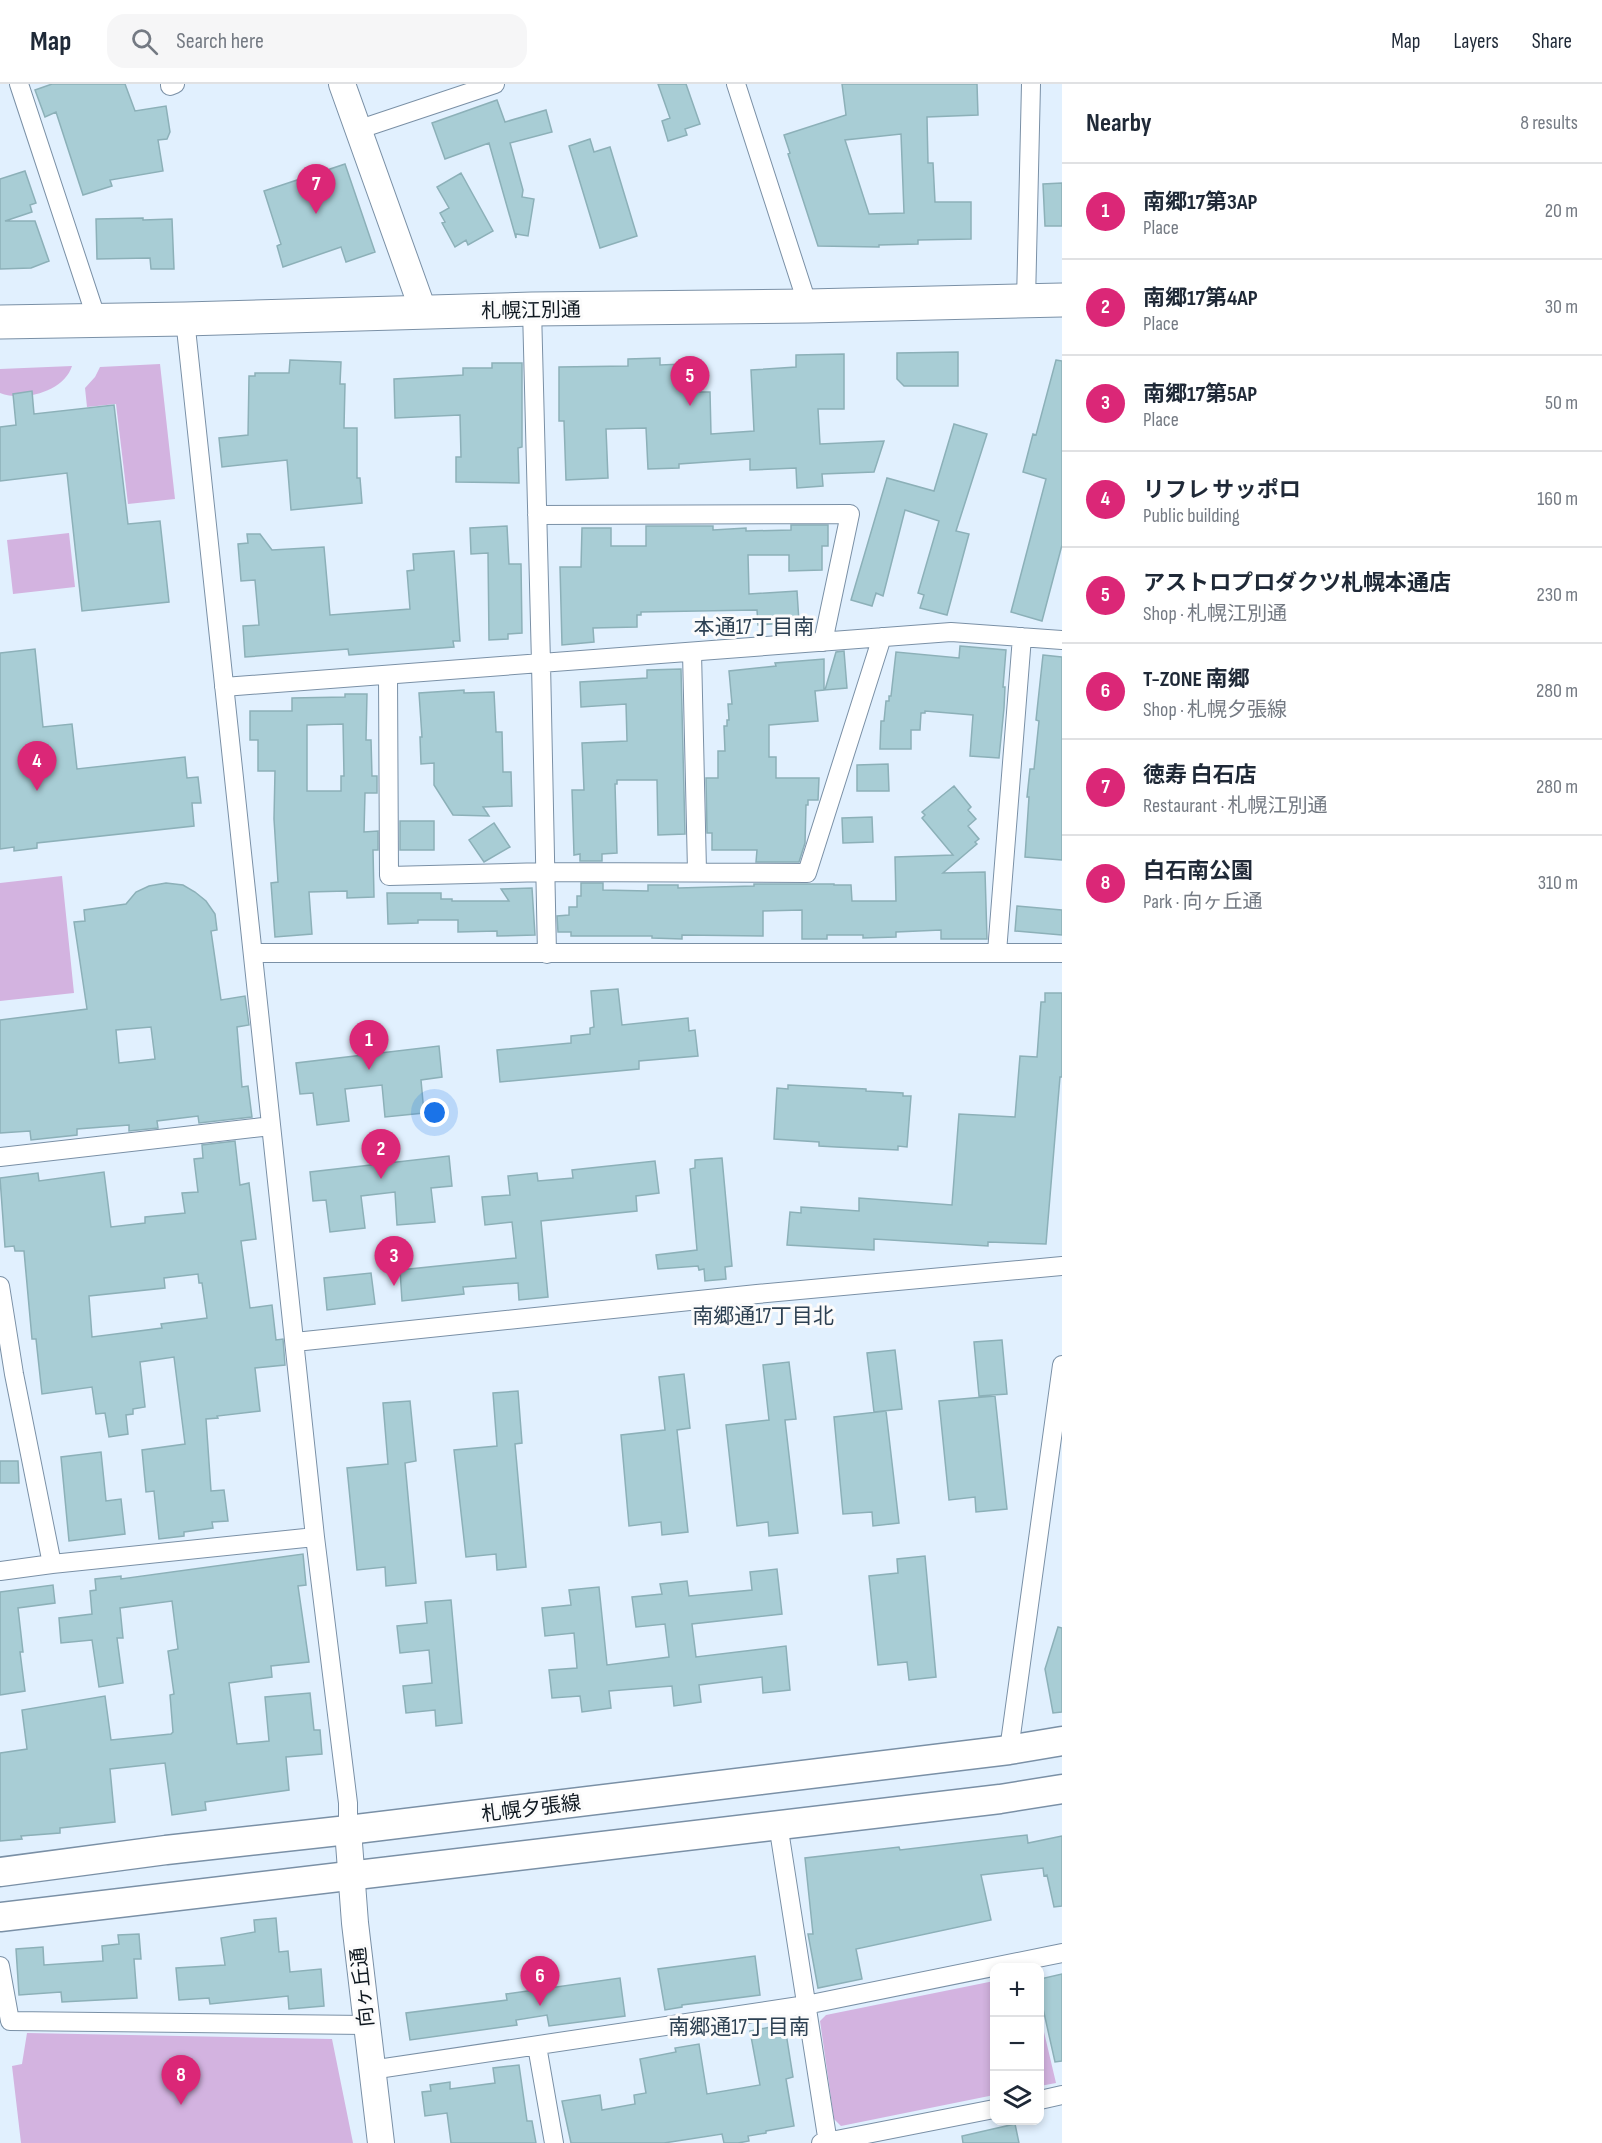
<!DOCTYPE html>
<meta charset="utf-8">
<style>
body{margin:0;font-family:"Sofia Sans Condensed","Noto Sans JP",sans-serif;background:#f6f6f7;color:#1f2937}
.controls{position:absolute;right:18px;bottom:18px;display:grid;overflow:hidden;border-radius:12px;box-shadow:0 3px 9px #0003}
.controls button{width:54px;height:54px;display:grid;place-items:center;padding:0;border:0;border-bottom:2px solid #e0e1e3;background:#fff;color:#1f2937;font:30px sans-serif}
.you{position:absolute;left:435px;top:1029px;width:21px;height:21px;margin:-15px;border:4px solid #fff;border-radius:50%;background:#1a73e8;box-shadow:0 0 0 9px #1a73e833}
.badge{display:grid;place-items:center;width:39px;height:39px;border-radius:50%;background:#db2777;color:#fff;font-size:20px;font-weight:700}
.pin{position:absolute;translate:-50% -50px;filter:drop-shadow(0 2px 3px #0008)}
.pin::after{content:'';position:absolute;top:32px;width:21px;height:18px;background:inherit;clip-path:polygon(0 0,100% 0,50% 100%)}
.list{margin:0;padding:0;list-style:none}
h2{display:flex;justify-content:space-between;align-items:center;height:78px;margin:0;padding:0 24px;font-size:26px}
h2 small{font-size:20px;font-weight:400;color:#747a83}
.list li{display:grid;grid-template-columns:39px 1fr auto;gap:18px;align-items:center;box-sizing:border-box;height:96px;padding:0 24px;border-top:2px solid #e0e1e3}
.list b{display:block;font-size:22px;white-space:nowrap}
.list p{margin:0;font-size:20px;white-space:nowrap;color:#747a83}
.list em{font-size:20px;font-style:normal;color:#747a83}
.icon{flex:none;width:33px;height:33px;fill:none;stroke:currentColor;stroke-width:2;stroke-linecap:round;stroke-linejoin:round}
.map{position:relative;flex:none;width:1062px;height:2059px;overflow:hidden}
header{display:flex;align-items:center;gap:36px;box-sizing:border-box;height:84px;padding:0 30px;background:#fff;border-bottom:2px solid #e0e1e3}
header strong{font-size:28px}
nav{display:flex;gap:33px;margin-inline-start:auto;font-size:21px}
.search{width:420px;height:54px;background:#f6f6f7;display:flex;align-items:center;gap:15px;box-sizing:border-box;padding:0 21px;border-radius:18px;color:#747a83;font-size:22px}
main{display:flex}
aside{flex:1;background:#fff}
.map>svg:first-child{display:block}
</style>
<header>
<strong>Map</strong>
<div class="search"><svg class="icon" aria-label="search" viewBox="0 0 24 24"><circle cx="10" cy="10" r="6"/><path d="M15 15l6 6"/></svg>Search here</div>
<nav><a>Map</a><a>Layers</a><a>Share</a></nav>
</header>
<main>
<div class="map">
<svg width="1062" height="2059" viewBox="0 0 1062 2059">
<rect width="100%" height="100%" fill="#e1f0fe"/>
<path fill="#d3b3e0" d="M160,280l15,135 -47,5 -12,-100 -29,3 -2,-19 10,-11 5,-10z
M72,282c-8,26 -49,36 -72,27v-24z
M69,449l6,54 -62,7 -6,-54z
M62,792l12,117 -74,8v-118z
M994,1897v114l-153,31 -7,-7 -14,-98 6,-6z
M1040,1931l16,68 -16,3z
M27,1949l305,6 21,104h-332l-9,-77 10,-2z"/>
<path fill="#a8cdd5" stroke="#8cb0b8" stroke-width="1.5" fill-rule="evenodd" d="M52,0h73l10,27 31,-5 4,26 -3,7 -9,1 5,31 -53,9 2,6 -29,9 -27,-83 -11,5 -10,-27z
M658,0h28l14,40 -15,5 2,6 -19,6 -6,-20 8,-3z
M842,0h135l1,31 -51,2 1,46h5l2,39h36v37l-53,1v4l-39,1v2l-61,-1 -30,-92 2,-1 -6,-18 62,-20zM901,50l3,79 -35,1 -24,-74z
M497,16l8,22 41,-12 6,22 -42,11 13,47 -1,7 12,2 -6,37 -12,-2v4l-27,-95 -44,16 -13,-36z
M590,55l4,13 16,-5 27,89 -37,12 -31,-102z
M345,80l30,88 -29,10 -5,-15 -58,20 -6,-21 4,-2 -17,-53z
M25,87l11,32 -6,2 2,7 -27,9h30l14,40 -18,7 -31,1v-90z
M461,89l32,58 -25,14 -2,-5 -11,7 -13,-24 3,-1 -5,-9 9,-5 -12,-21z
M1062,99v43h-17l-2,-42z
M143,134v2l29,-1 2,50h-23l-1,-11 -53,1 -1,-40z
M958,268v34h-54l-7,-7v-26z
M844,270v55h-26l2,35 64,-3 -10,31 -52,2 1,12 -26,2 -1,-20 -46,2v-11l-71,5v4l-31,1 -2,-41 -40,1 2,49 -42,2 -2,-59h-5v-54l69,-1v-7l32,-1v7l24,-1 2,28h24l1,42 43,-3 -3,-61 45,-3v-12z
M290,276l51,2 -1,22h5l-1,44h13v50h3l2,25 -71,7 -4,-50 -65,7 -3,-29 29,-3 1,-59h6v-3h34z
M1056,276l6,1v184l-20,76 -31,-9 35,-133 -23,-7 10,-38 3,1z
M492,279h30v84l-4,1 1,35 -63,-1v-25h5l-1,-42 -65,3 -1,-39 69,-4v-7h29z
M32,307l2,23 80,-9 14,119 32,-3 9,81 -87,9 -15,-138 -67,8v-54l16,-2 -3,-31z
M954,340l33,10 -31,97 13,3 -22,81 -27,-7 4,-13 -6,-2 21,-72 -34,-11 -22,86 -7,-3 -4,13 -21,-6 36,-122 47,13z
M791,441h37v21h-6v24l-33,1v-16h-41l1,39 48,-3 2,31 -41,3 -1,-15 -116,2v3h-4v12l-44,1 1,14 -32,3 -2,-78h21l1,-39h29v18h35v-20h67v4l33,-2v3l45,-1z
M507,442l2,38h12l1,69 -14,1v5l-19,1 -1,-87 -17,1 -1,-26z
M247,450h13l12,16 52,-3 6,68 80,-6 -3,-38 7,-1 -1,-16 41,-3 6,90h-7l1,6 -105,8 -1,-6 -103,8 -2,-31 16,-1 -4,-45 -14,1 -3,-37 10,-1z
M960,562l46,4 -3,37h2l-1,21 -5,50 -29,-2 3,-41 -48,-4v2h-4l-1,17h-9v19h-31l1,-28h3l2,-20h3v-5h2l5,-44 63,6z
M35,565l8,78 29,-3 5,45 108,-12 2,21 11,-1 3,26h-9l2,23 -157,17v5l-23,3v-4l-14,2v-196z
M844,567l3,37 -22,2 11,-38z
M1043,571l19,2v203l-37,-3 4,-60h-2l3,-28h4l5,-48 -3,-1z
M824,575v31l-9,1 3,30 -49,4v32h7v21h43l-1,22h-10v5h-2l-1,38 -6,19h-43l1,-12h-45v-17h-5l-1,-55h12v-27h7l-1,-25h3v-6h2l-1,-16h4l-3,-33 47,-5 -1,-3z
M681,585l4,165 -27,1 -1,-55h-40v4h-2l2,69 -15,1v7h-22v-7l-6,1 -2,-65h12l-2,-47 45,-2 -1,-37 -45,3 -1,-25 67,-4v-8z
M464,606v3l30,-1 2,40h6l1,40h8l1,34 -29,1 6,9 -36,-1 -19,-30v-22l-13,1 -1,-27h2l-3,-44z
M345,610h22l-1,46h5l1,36h5v17h-12l-1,39 14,-1v19h-5l1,47 -27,1v-7l-38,1 3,42 -37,3 -4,-54 7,-1 -4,-63 1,-48h-17v-31h-8v-29h42v-13l53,-1zM343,640l1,52h-3v15h-34v-66z
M888,680l1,27h-32v-26z
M954,702l17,21 -3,3 8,9 -8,7 11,13 -4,3 2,2 -34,29 42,-1 2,67h-46v-9l-45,2v5l-33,1v-3h-36v4h-25v-29l-39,1v25l-81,-1v4l-30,-1v-2h-81v-4h-13l-1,-16 12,-1v-8h8v-11h4v-13h22v7l45,1v-6h30v3l76,-2v-2h80v1h17l1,16h44l-1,-44 58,-2 -31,-37 3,-3 -3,-3z
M872,733l1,25 -30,1 -1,-25z
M400,737h34v29h-34z
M494,739l16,24 -26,15 -15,-22z
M166,799l17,2 12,7 11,9 9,13 2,16 -6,1 10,69 24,-4 4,29 -12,2 5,60 6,-1 4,31 -53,6 -1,-7 -41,5 1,7 -29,3v-6l-52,4v6l-46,5 -1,-9 -30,2v-113l87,-11 -13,-87 11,-1 -1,-11 42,-6 10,-12 13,-6zM151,943l4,32 -36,4 -3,-33z
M532,804l3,47 -38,1v-5l-39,1v-12h-40v3l-30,1 -1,-31h54v6h11v2h57l-8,-12z
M1017,822l45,4v25l-47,-4z
M618,905l4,36 66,-7 1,13 6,-1 3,26 -59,5v8l-139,13 -3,-32 74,-7v-7l19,-2v-6l4,-1 -3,-36z
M1045,909h17v84h-2l-14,167 -58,-2v4l-114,-7v11l-87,-5 3,-33 11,1v-6l58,4v-13l93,7 7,-91 56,3 5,-61 17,1 4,-55h4z
M439,962l3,31 -21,3 3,33 -39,4 -3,-32 -37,4 4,32 -32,4 -4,-32 -13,1 -4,-31z
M788,1001l78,4v2l37,2v3h8l-4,51 -9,-1v4l-62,-3 -17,-1v-4l-45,-3 3,-51 11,1z
M235,1057l5,44 9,-2 7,56 -15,2 9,67 22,-3 4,35 7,-1 2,26 -30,3 5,43 -43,5 1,2 -12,1 5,72 13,-1 4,31 -16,1 1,6 -29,4v4l-25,3 -5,-48 -8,1 -4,-42 43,-6 -11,-87 -34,5 5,45 -12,2v5l-7,1 2,19 -19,3 -4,-24 -9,1 -4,-27 -50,7 -6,-55h-4l-8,-88h-9l-1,-5 -9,1 -5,-69 38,-5 1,8 65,-9 7,55 34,-4v-6l40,-4 -3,-20 16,-1 -4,-33 9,-1 -1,-13zM198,1190l1,9h3l5,35 -46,6 1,4 -70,9 -3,-41 76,-8 -1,-10z
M449,1072l3,30 -21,2 4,34 -38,3 -2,-33 -34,4 4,32 -35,4 -4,-32 -13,1 -3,-29z
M722,1074l10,108 -7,1 1,12 -21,2 -1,-12 -5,1 -1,-4 -40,3 -2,-14 41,-5 -7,-81 5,-1v-8z
M655,1077l4,32 -23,3 1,15 -96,10 7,76 -29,3 -1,-17 -55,4 1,7 -62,7 -2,-31 116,-12 -4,-36 -27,3 -3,-28 28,-2 -2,-19 29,-3 1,8 35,-3 -1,-8z
M371,1189l4,31 -48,6 -3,-32z
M1002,1256l5,54 -28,2 -5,-54z
M895,1266l7,59 -28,3 -7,-59z
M789,1278l7,57 -11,1 13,113 -29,3 -1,-14 -31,4 -11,-101 43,-5 -6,-55z
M684,1290l6,54 -13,2 11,102 -26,3 -1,-13 -32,4 -8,-91 44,-5 -6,-53z
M518,1307l4,52 -7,1 11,123 -29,3 -1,-16 -30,3 -12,-107 43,-4 -4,-53z
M995,1312l12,113 -31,3 -1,-15 -26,3 -10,-99z
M410,1317l6,60 -11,2 11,120 -30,3 -1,-19 -28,3 -10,-102 41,-4 -5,-61z
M886,1327l13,112 -26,3 -1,-14 -29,2 -9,-97z
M101,1368l5,49 15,-2 4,35 -56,7 -8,-84z
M0,1377h18l1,22h-19z
M303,1470l3,31 -8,1 11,76 -38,4 1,11 -43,6 8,61 32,-3 -4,-44 45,-4 4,37h6l2,24 -36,3 3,33 -84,12 1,8 -34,5 -7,-52 -55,6 5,53 -55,6v5l-39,3 1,3 -22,2v-88l27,-4 -5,-39 83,-14 6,44 60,-6 2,-2 -3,-37 4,-1 -6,-43 10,-2 -6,-48 -52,7 3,30h-6l6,45 -24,4 -7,-47 -31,3 -2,-25 33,-4 -2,-23 6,-1 -1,-11 26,-3v3z
M925,1472l11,121 -27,3 -2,-18 -29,3 -9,-89 29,-3 -1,-14z
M777,1485l5,45 -90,10 4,33 90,-11 4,44 -27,3 -1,-16 -63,8 2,17 -27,4 -2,-20 -63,5 2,17 -29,4 -2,-16 -28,2 -3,-28 28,-2 -3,-35 -29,3 -3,-28 29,-3 -2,-15 30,-3 8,78 62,-8 -4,-33 -29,3 -4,-30 30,-3 -2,-10 27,-3 2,15 63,-6 -2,-18z
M53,1501l2,18 -37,5 5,44h-3l5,39 -25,4v-103z
M451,1516l11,123 -26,3 -1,-16 -29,3 -3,-27 29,-3 -3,-33 -29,3 -3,-27 30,-3 -2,-21z
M1058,1543l4,1v84l-9,1 -8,-44z
M1027,1751l1,8 34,-7v70l-8,1 -7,-32 -3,1 -1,-8 -62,7 10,45 -135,29 6,30 -44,9 -10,-54h5l-8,-76 94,-11 1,3z
M276,1834l3,34 9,-1 2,21 31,-3 3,37 -35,3 -1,-13 -78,8 -1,-6 -30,2 -3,-32 49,-3 -4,-27 34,-6 -1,-12z
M139,1850l2,25h-7l3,39 -75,4 -1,-10 -42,3 -3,-46 27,-2 1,18 59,-4 -1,-15 17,-2 -1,-9z
M755,1872l5,39 -78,10v2l-17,3 -7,-41z
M1062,1890v87l-7,1 -15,-67v-16z
M620,1894l5,38 -76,10 -2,-11 -31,5 1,5 -107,15 -4,-27 101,-13 -1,-6z
M776,1942l1,9 9,-2 7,44 -7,2 8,47 -28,5v2l-18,3 1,5 -11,2h-14l-2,-9 -58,9h-93l-9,-42 38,-6 2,15 33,-6 -1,-9 12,-2 -6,-34 36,-7 -1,-4 24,-4 8,50 53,-9 -10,-54z
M519,1981l8,56h5l4,22h-85l-4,-30 -22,3 -3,-24 9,-1 -1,-6 20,-3v7l45,-6 -2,-15z
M1015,2040l4,19h-56l-1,-7z"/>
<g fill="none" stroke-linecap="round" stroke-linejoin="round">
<defs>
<path id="street" d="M19,0l78,236
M170,0v2l5,-2
M736,0l72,222
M357,46l138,-46
M1026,217l5,-217
M532,225l9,354 6,291
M185,235l130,1218 33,266v27
M537,431l313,-1 -27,128
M692,568l5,219
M388,591l1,201 157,-4 261,1 75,-236
M224,603l727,-55 111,8
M997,868l25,-315
M253,869h809
M0,1073l271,-31
M0,1202l14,88 38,190
M295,1258l462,-48 305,-28
M0,1487l52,-7 263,-27
M1009,1666l53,-385
M778,1740l50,319
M0,1882l10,55 356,4
M537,1962l17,97
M371,1986l435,-65 256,-52
M1040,2016l22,-5
M821,2059l173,-34"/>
<path id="secondary" d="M342,0l82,229
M348,1746l7,93 26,220"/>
<path id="primary" d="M0,1788l166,-22 182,-20 661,-80 53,-9
M0,1833l1000,-118 62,-10"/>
<path id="highway" d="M0,238l185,-3 347,-10 276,-3 254,-6"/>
</defs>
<use href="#street" stroke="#7a90a6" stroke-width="20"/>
<use href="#secondary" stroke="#7a90a6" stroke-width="28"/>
<use href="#primary" stroke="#7a90a6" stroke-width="31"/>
<use href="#highway" stroke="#7a90a6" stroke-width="35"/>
<use href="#street" stroke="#fff" stroke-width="18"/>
<use href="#secondary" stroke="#fff" stroke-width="26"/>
<use href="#primary" stroke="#fff" stroke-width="28"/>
<use href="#highway" stroke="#fff" stroke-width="33"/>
</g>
<g text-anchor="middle" stroke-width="6" stroke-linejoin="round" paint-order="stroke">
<g font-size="20" fill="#0f1820" stroke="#fbfbfb">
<text transform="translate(531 226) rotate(-1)" y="7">札幌江別通</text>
<text transform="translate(531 1724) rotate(-7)" y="7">札幌夕張線</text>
<text transform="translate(362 1903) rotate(-96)" y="7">向ヶ丘通</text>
</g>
<g font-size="21" fill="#2d4153" stroke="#fbfbfb">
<text x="754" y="550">本通17丁目南</text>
<text x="763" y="1239">南郷通17丁目北</text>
<text x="739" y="1950">南郷通17丁目南</text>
</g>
</g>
</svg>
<div class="controls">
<button>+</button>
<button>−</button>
<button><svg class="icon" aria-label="layers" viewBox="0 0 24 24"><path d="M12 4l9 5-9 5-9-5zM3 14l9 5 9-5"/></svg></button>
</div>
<div class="you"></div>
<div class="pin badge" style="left:369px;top:986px">1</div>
<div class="pin badge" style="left:381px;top:1095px">2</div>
<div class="pin badge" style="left:394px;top:1202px">3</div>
<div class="pin badge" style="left:37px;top:707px">4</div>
<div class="pin badge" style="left:690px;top:322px">5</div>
<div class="pin badge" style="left:540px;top:1922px">6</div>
<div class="pin badge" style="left:316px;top:130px">7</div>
<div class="pin badge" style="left:181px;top:2021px">8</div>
</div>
<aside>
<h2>Nearby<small>8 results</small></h2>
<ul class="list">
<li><span class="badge">1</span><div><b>南郷17第3AP</b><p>Place</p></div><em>20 m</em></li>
<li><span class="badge">2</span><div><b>南郷17第4AP</b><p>Place</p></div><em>30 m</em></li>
<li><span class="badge">3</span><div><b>南郷17第5AP</b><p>Place</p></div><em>50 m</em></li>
<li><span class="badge">4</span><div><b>リフレ サッポロ</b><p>Public building</p></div><em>160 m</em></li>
<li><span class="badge">5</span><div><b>アストロプロダクツ札幌本通店</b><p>Shop · 札幌江別通</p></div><em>230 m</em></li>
<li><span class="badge">6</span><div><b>T-ZONE 南郷</b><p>Shop · 札幌夕張線</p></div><em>280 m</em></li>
<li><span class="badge">7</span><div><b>徳寿 白石店</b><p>Restaurant · 札幌江別通</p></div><em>280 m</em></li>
<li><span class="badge">8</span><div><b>白石南公園</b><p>Park · 向ヶ丘通</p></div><em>310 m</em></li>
</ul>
</aside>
</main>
